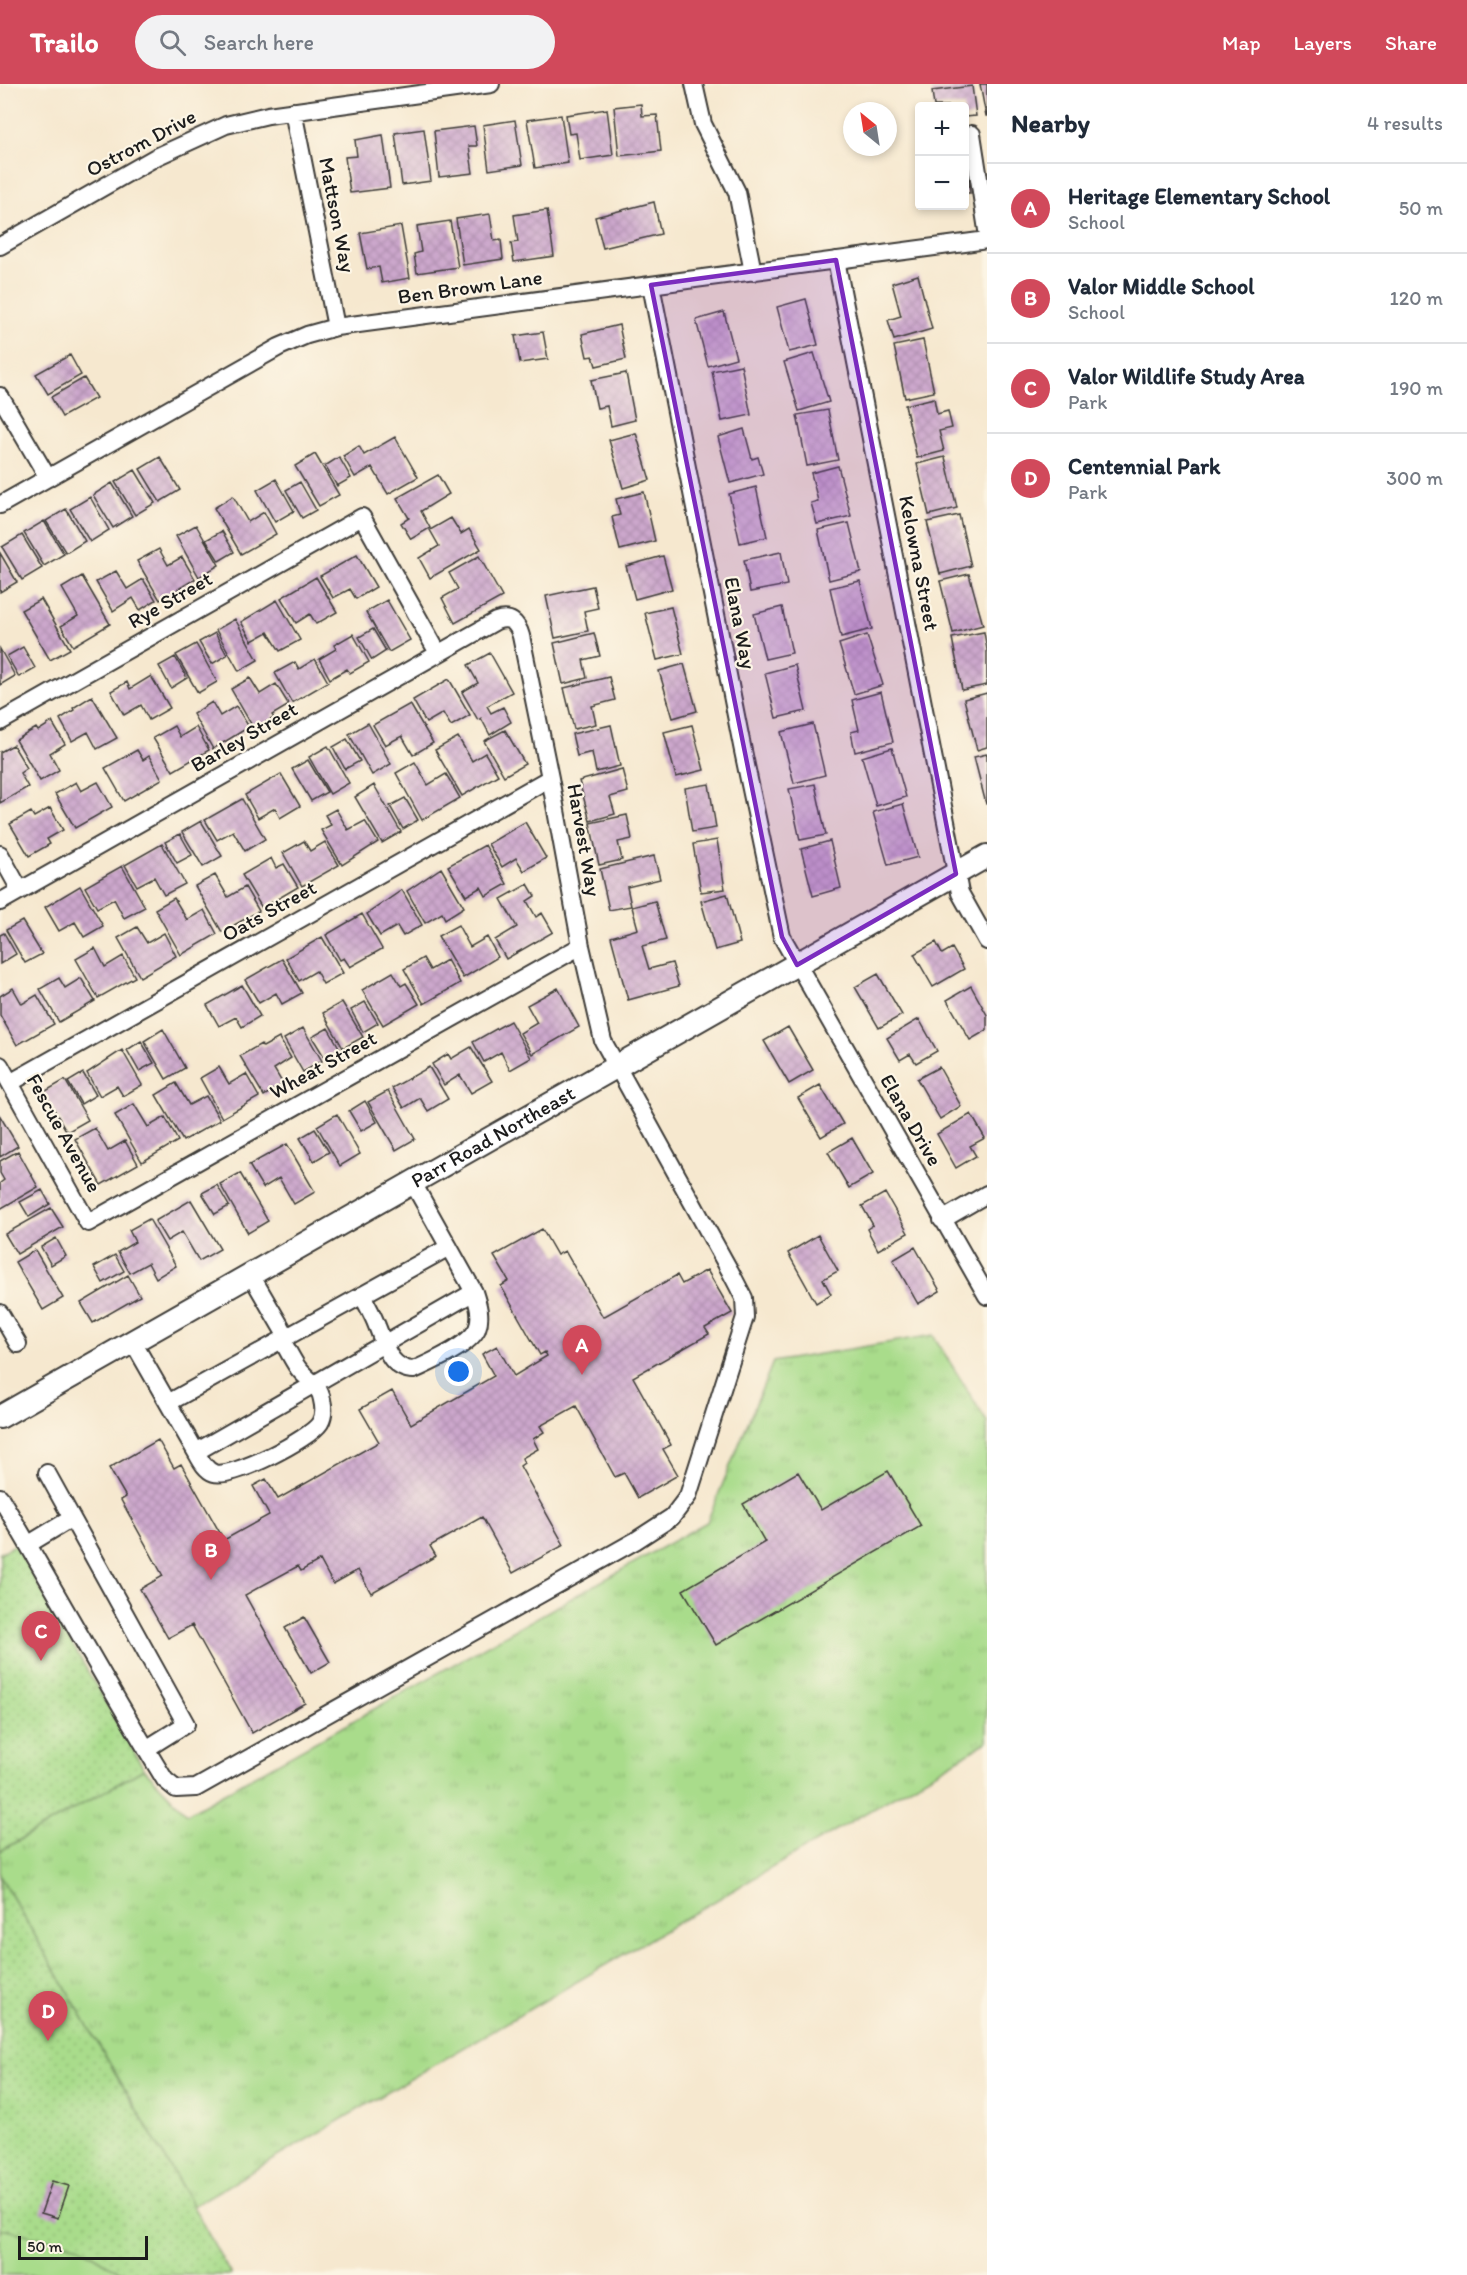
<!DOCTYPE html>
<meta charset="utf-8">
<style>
body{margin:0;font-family:Itim,sans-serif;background:#f2f2f3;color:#1f2937}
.controls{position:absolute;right:18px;top:18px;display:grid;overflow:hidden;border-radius:6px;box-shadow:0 3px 9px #0003}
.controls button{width:54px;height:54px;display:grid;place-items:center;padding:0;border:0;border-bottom:2px solid #e0e1e3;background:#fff;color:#1f2937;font:30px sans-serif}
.compass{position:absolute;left:843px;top:18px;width:54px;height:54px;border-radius:50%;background:#fff;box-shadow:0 3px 9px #0003;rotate:330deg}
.scale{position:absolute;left:18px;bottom:15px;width:130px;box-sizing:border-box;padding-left:6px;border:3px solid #1c1c1c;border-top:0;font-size:16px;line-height:21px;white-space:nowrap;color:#1c1c1c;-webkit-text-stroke:4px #fcf5e5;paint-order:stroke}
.you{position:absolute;left:459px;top:1288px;width:21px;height:21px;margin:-15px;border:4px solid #fff;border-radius:50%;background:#1a73e8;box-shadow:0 0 0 9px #1a73e833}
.badge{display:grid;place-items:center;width:39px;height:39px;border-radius:50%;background:#d1495b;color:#fff;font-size:20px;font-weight:700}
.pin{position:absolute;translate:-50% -50px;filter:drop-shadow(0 2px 3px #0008)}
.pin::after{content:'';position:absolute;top:32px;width:21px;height:18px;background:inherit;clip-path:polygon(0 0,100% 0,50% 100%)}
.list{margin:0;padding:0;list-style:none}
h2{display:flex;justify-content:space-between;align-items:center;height:78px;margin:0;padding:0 24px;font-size:26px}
h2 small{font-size:20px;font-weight:400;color:#747a83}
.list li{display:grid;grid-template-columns:39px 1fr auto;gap:18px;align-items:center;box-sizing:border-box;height:90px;padding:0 24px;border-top:2px solid #e0e1e3}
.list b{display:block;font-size:22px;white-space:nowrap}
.list p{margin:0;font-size:20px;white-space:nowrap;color:#747a83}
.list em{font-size:20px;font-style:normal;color:#747a83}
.icon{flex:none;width:33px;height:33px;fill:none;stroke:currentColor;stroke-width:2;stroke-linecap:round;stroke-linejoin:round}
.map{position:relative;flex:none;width:987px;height:2191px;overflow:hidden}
header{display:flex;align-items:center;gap:36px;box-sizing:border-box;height:84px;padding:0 30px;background:#d1495b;color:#fff}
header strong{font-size:28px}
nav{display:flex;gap:33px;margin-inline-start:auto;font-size:21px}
.search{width:420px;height:54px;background:#f2f2f3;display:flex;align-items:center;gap:15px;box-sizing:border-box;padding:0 21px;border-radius:33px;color:#747a83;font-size:22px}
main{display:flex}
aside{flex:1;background:#fff}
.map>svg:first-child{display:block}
</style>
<header>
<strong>Trailo</strong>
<div class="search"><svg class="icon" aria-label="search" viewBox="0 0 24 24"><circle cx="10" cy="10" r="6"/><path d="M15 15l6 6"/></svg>Search here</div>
<nav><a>Map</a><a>Layers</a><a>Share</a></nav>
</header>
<main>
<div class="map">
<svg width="987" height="2191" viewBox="0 0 987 2191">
<defs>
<pattern id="grass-tufts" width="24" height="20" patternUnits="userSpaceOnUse" patternTransform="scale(1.5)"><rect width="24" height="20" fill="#a9dc8b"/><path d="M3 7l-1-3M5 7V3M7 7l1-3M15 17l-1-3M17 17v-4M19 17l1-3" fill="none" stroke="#91bc77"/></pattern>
<pattern id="park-dots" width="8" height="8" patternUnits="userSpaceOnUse" patternTransform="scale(1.5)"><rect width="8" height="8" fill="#a9dc8b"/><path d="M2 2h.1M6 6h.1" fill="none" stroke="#91bc77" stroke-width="1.8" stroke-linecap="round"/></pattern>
<pattern id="building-cross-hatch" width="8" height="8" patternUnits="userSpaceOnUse" patternTransform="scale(1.5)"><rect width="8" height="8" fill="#cca7cc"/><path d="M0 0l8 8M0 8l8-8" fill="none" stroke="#af8faf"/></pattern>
</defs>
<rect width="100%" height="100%" fill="#fcf5e5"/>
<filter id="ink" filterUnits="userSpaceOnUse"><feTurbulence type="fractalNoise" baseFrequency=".0167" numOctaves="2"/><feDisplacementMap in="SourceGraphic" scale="12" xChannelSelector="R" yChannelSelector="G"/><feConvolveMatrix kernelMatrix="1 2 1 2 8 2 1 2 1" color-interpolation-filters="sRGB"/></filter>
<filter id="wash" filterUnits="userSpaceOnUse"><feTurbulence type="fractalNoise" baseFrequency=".008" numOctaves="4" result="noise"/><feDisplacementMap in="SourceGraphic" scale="24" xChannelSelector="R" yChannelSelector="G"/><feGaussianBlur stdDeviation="1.35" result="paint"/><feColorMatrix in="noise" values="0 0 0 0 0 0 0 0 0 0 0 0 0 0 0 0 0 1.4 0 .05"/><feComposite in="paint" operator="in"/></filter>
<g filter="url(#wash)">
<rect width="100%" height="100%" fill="#f6e8cf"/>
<path fill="url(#grass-tufts)" stroke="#627c54" stroke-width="1.5" d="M933,1251l54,87v320l-794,464 -193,-330v-25l144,-82 43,45 520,-292 66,-160z"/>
<path fill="url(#park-dots)" stroke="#627c54" stroke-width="1.5" d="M15,1461l129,224 -144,82v-298z
M0,1792l193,330 38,69h-231z"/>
<path fill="#a9dc8b" stroke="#627c54" stroke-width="1.5" d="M0,2146h7l73,17 45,28h-125z"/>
<g id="blocks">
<path fill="url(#building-cross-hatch)" d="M980,0h7v32h-1z
M972,2l4,30 -12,1v-11h-30l-2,-15z
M641,20l1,12 15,-1 4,36 -42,5 -5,-49z
M607,25l6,46 -33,5 -4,-27 -7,1 -3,-19z
M561,31l7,48 -33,5 -8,-48z
M515,36l7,45 -33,5 -6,-45z
M474,42l3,20h-8l4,27 -34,4 -5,-46z
M424,45l7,52 -29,4 -7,-52z
M383,51l7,53 -40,5 -5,-36 12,-1 -2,-16z
M964,81h3l3,28h-6z
M654,118l7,32 -58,14 -8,-31z
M547,126l7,46 -40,6 -3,-19 7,-1 -4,-27z
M490,130l4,27 7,-1 2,19 -40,6 -7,-46z
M450,137l8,46 -41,6 -3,-19 7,-2 -4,-26z
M401,142l9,52 -28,5 -3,-16 -12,2 -7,-36z
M918,191l14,54 -38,11 -6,-20 13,-4 -9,-33z
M806,215l12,46 -29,7 -12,-45z
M724,228l12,46 -28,8 -12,-46z
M619,241l7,34 -30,7 -3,-10 -6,1 -5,-23z
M543,248l5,27 -28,4 -5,-27z
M923,256l11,52 -29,6 -11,-52z
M814,269l15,49 -30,9 -15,-49z
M70,271l11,20 -33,19 -12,-20z
M741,281l10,50 -29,6 -10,-50z
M626,289l9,47 -24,6 -4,-20 -10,2 -6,-28z
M84,294l12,20 -34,19 -11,-20z
M934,314l3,16 11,-3 4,17 -13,3 5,20 -27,7 -12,-53z
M828,326l10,50 -31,6 -10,-51z
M744,345l8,30 6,-2 5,17 -33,9 -12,-46z
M636,349l14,47 -27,8 -14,-48z
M395,353l23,40 -30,17 -16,-27 -17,10 -12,-21 16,-10 5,9z
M315,370l24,41 -20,11 -24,-40z
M160,373l20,33 -20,12 -20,-33z
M339,373l12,21 -14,8 -12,-20z
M945,373l12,51 -28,7 -12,-51z
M838,382l13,50 -34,8 -6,-21 7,-2 -7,-28z
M135,386l20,33 -20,12 -20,-33z
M438,391l11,19 -28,17 9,17 -19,11 -10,-16 8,-5 -12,-20z
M276,395l18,32 -19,11 -18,-32z
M300,398l16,28 -14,8 -16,-28z
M112,399l20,33 -19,12 -20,-33z
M756,403l11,50 -27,6 -11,-49z
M644,408l11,49 -35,9 -8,-33 8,-2 -4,-16z
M233,412l15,26 16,-10 12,22 -35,20 -27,-46z
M90,413l19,33 -19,12 -20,-33z
M66,425l19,32 -19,12 -20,-32z
M959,431l12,51 -31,8 -13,-52z
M451,434l10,16 8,-5 12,20 -51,29 -11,-20 20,-12 -9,-16z
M44,437l20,33 -20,12 -20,-33z
M849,439l12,49 -32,8 -11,-50z
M196,441l23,40 -20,12 -23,-41z
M222,447l12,21 -15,9 -13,-21z
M22,451l20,33 -20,12 -20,-33z
M159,465l9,16 14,-8 13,22 -35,21 -23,-39z
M781,468l6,33 -37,7 -6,-32z
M0,469l17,29 -17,10z
M357,471l19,32 -20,12 -6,-10 -17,9 -13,-22z
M479,472l23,41 -47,26 -13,-25 16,-9 -9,-16z
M663,472l9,33 -37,10 -9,-33z
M116,487l11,18 16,-10 13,21 -16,10 -7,-12 -20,13 -17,-29z
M969,490l14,51 -30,8 -13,-52z
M82,492l28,48 -37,22 -12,-20 17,-10 -16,-28z
M316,493l21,35 -21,12 -6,-10 -14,9 -15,-25z
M860,497l12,48 -31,8 -11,-49z
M593,502l5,22 -14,3 4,20 -33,7 -9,-42z
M41,515l29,50 -20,11 -29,-50z
M277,516l23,40 -20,11 -12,-19 -16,9 -11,-19z
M387,516l23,40 -21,12 -23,-40z
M671,523l12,47 -26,6 -12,-47z
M782,523l10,46 -27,6 -11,-45z
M235,535l23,41 -19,11 -23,-41z
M373,545l13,22 -14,9 -13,-23z
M984,548l3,18v35l-25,5 -10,-52z
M215,549l12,22 -15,9 -13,-22z
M594,549l6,23 -17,4 4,18 -24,6 -9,-41z
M353,550l16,28 -19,11 -3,-4 -17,10 -11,-20 17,-10 -2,-4z
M867,551l16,50 -29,9 -15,-50z
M196,560l21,38 -19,11 -22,-38z
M23,563l12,21 -16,9 -12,-21z
M0,565l15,27 -15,9z
M490,569l22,39 -25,14 4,7 12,-6 8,15 -21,13 -9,-17 -3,2 -16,-28 16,-9 -10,-18z
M175,573l12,21 -16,10 -12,-22z
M315,575l13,23 -36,21 -17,-30 20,-11 4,7z
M684,580l13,47 -24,7 -14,-47z
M795,581l11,46 -30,7 -11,-45z
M151,592l19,32 -21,12 -8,-15 -17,10 -13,-24 16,-9 3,7z
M609,593l6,23 -23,6 4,18 -22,5 -10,-41z
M250,594l10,16 16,-10 13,21 -17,10 2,3 -20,11 -23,-40z
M449,595l21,36 -19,11 -8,-13 -17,10 -13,-23z
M881,608l12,50 -38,10 -4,-20 8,-2 -7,-30z
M987,609v54l-10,3 -13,-51z
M92,612l25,42 -20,11 -9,-17 -16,9 -12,-22 14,-9 -1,-2z
M212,618l8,14 16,-10 13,21 -36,22 -20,-35z
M410,620l23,39 -20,12 -11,-19 -17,9 -12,-20z
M52,638l13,22 -15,9 9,17 -19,11 -24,-41 20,-12 2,3z
M368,639l23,41 -19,11 -23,-41z
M813,640l12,51 -31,8 -13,-51z
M611,641l9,41 -24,6 -4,-20 -15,4 -5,-22z
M692,641l12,45 -28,7 -12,-45z
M174,642l6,11 16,-10 13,23 -36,21 -20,-33z
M505,646l20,34 -21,12 -20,-35z
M458,653l14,24 13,-8 13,22 -36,21 -27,-46z
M347,655l13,22 -15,8 -12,-22z
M13,661l14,23 -7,5 8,14 -28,16v-51z
M328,662l21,37 -19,11 -21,-37z
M892,664l14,49 -30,9 -14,-49z
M137,666l6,10 6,-4 13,23 -38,22 -19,-33z
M987,670v50h-1l-12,-47z
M308,676l19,32 -16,9 -19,-32z
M415,678l13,23 18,-11 14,24 -38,22 -26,-47z
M622,685l6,23 -18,5 5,17 -25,7 -11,-40z
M281,690l19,32 -20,12 -5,-10 -17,10 -13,-23z
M76,698l5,9 17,-9 14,25 -37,21 -20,-34z
M709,700l7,44 -24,4 -7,-44z
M815,700l11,51 -26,5 -11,-51z
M374,701l27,47 -19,11 -27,-46z
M405,714l13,22 -15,9 -13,-23z
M242,715l23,40 -20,12 -12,-20 -16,9 -12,-20z
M903,720l15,53 -30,8 -15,-53z
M50,724l13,22 -16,9 3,5 -21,12 -19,-32 21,-12 3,5z
M336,725l12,21 17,-9 13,21 -36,23 -21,-35 10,-5 -6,-10z
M627,731l5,24 -14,3 4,18 -23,5 -9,-42z
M201,737l21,35 -19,11 -21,-35z
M525,738l21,36 -22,13 -8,-13 -14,9 -14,-23z
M180,750l12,21 -15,8 -12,-21z
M717,756l8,49 -24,3 -8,-48z
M304,757l6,10 15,-9 14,23 -37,21 -19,-33z
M830,757l11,47 -28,8 -12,-47z
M162,760l23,40 -21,11 -10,-18 -17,9 -12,-21z
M485,761l22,39 -21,12 -5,-9 -15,9 -18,-30z
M654,772l6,23 -33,8 4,19 -22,4 -9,-41z
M271,774l5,10 8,-4 14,23 -36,21 -20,-33z
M122,782l23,41 -21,11 -10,-19 -17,9 -12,-21z
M441,784l23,39 -19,12 -3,-6 -17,10 -18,-32z
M215,791l13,22 17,-10 14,24 -37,21 -27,-46z
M528,800l7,12 -8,5 9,16 6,-4 11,19 -47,27 -11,-19 22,-13 -16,-28z
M80,802l23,40 -19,11 -9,-15 -16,9 -14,-24z
M402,806l20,35 -19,11 -6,-10 -17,10 -13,-22z
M727,810l13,49 -25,7 -14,-49z
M174,814l13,22 17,-10 13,24 -36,21 -26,-46z
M655,817l11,39 -24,6 7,23 23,-6 7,23 -51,14 -17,-63 27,-8 -6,-22z
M362,830l20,35 -32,18 -6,-9 -4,2 -14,-25z
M22,837l20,33 -17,9 -19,-33z
M458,841l12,22 17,-10 11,20 -35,21 -25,-42z
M137,843l10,16 17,-10 12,23 -36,21 -22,-39z
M4,849l12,21 -16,10v-29z
M322,853l21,36 -20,11 -7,-13 -17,10 -13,-23z
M936,858l6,12 10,-6 12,21 -31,18 -19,-33z
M95,864l10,19 18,-11 12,21 -37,21 -22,-39z
M423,874l7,12 17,-10 13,23 -36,21 -20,-35z
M282,875l20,34 -20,11 -6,-11 -17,10 -14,-23z
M393,888l8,14 5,-3 13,21 -36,21 -21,-35z
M878,890l24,41 -23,13 -24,-41z
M59,894l6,10 16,-10 14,23 -36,21 -19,-33z
M242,901l18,31 -18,11 -6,-10 -17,9 -12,-21z
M971,902l16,29v15l-17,10 -23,-40z
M13,904l9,16 15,-9 17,29 -37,21 -17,-30v-19z
M558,904l21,39 -47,27 -12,-21 17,-10 -10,-18z
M342,918l21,35 -20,11 -20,-35z
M365,918l13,21 -15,9 -12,-22z
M919,935l18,32 -21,12 -6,-9 -10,6 -13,-22z
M510,937l21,37 -21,12 -9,-18 -17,10 -11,-20z
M788,943l25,43 -24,14 -25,-43z
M303,944l19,33 -19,11 -19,-33z
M328,944l12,21 -15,9 -13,-21z
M163,945l22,39 -19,11 -22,-38z
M279,954l12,20 -17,11 9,15 -19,12 -24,-40 21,-12 2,3z
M141,957l13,22 -15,8 -12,-21z
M471,963l21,34 -21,12 -11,-18 -16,10 -12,-21 16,-10 3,5z
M122,966l20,35 -19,11 -6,-10 -17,10 -13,-23z
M219,983l10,17 17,-10 13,23 -37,21 -22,-40z
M429,983l19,32 -20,12 -8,-13 -16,10 -12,-20z
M939,983l22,39 -21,13 -23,-40z
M83,989l13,22 -15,9 -13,-22z
M65,996l23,40 -21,12 -23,-40z
M176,999l13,22 17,-9 14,24 -37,21 -27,-46z
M820,1001l23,39 -22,13 -23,-39z
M388,1007l27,48 -19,11 -28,-48z
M365,1017l12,21 -16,9 -12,-20z
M134,1020l14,23 17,-10 13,24 -36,21 -27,-47z
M337,1030l23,40 -20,12 -23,-40z
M971,1030l14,24 -15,8 6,10 -20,12 -19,-34z
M0,1032l18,30 -18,11z
M95,1044l13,23 17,-10 13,23 -37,21 -26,-46z
M315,1045l14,23 -15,9 -14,-23z
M852,1054l21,36 -24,14 -21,-36z
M287,1060l28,48 -21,12 -15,-26 -16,10 -14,-23z
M18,1067l20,36 -38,22v-26l4,-3 -4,-7v-12z
M240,1089l28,48 -20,12 -28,-49z
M217,1101l12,21 -14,8 -13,-21z
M42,1106l8,14 -21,13 -9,-15z
M885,1109l23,40 -30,17 -11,-21 6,-4 -11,-19z
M191,1116l29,49 -21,12 -17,-29 -15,9 -12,-20z
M51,1124l12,19 -46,27 -12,-20z
M149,1135l27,47 -20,12 -8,-15 -18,10 -12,-21 17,-10 -6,-12z
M542,1145l15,26 8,-4 38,66 74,-42 5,9 25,-14 25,43 -27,15 4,6 -76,43 38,68 -8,4 15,26 -40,23 -14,-25 -9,4 -39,-71 -36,20 4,6 -11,7 5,10 -16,9 2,5 -4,3 44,79 -51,28 -31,-56 -52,29 6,10 -65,37 -13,-23 -25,14 -13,-24 -19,11 -3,-5 -53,29 60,108 -53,30 -60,-108 -24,13 -28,-49 23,-13 -42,-76 5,-3 -17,-29 49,-28 16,28 7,-4 43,76 45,-25 -16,-29 13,-7 12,20 101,-57 -19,-33 32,-18 19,33 83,-48 -12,-22 15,-8 17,30 33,-20 -2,-4 -5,3 -39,-69 8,-5 -15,-25z
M818,1151l20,36 -15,8 8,15 -15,9 -28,-50z
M56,1154l10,18 -15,9 -10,-18z
M915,1163l25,44 -22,13 -25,-44z
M35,1166l28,48 -20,12 -28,-48z
M115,1171l9,16 -21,12 -9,-16z
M128,1191l12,21 -47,27 -12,-20z
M888,1387l33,55 -205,119 -33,-55 82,-48 -22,-38 55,-32 23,38z
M304,1533l26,45 -19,11 -26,-45z
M52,2097l17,5 -11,32 -17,-5z"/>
</g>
</g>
<g filter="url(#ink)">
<use href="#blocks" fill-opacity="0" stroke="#3d3b37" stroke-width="1.5"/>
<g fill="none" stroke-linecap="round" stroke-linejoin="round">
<defs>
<path id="minor" d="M694,0l9,40 34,68 16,80
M293,27l43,216
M972,50l15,96
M0,162l156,-89 70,-32 42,-10 223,-31
M836,176l124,633 27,48
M651,201l92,466 39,186 205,359
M0,312l48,82
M0,421l279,-158 28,-12 29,-8 651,-87
M0,638l362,-205 76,136
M0,770l20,36
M0,818l496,-281c14,-5 21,1 25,15l29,142 31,168 22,95 127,230 14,27 1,19 -57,179 -16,21 -37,24 -439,247 -20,1 -11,-9c-57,-93 -109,-189 -165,-283
M0,981l88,158 493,-277
M10,999l540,-305
M942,1136l45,-26
M251,1191l36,62
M362,1211c5,10 11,20 15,31 8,19 12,43 37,44 17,-8 55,-24 63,-41 5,-12 1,-25 -3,-37
M0,1229l18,31
M133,1258l63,110 278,-160 -61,-109
M168,1319l281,-156
M196,1368c4,7 9,18 18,21 18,6 96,-34 106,-50 4,-7 4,-15 2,-23 -2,-15 -16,-21 -24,-32 -6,-9 -11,-19 -16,-28
M47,1389l139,251 -40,25
M29,1460l43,-26"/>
<g id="major">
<path id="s1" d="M0,1333l987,-561"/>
</g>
</defs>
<use href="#minor" stroke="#3d3b37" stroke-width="20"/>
<use href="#major" stroke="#3d3b37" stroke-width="26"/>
<use href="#minor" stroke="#fff" stroke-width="16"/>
<use href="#major" stroke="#fff" stroke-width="22"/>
</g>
</g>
<path fill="#7b2cbf" fill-opacity="0.2" stroke="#7b2cbf" stroke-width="4.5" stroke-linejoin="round" d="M836,176l120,614 -159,91 -15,-28 -131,-652z"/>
<g text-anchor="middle" stroke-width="4.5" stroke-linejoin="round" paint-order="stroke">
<g font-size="21" fill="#1c1c1c" stroke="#fcf5e5">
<text transform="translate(141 59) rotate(-28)" y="7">Ostrom Drive</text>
<text transform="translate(337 131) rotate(79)" y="7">Mattson Way</text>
<text transform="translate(470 203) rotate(-8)" y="7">Ben Brown Lane</text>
<text transform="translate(919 479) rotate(79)" y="7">Kelowna Street</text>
<text transform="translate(170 516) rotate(-30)" y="7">Rye Street</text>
<text transform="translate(740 539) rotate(79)" y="7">Elana Way</text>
<text transform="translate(244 653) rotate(-30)" y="7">Barley Street</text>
<text transform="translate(584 756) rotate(80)" y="7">Harvest Way</text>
<text transform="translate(269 827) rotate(-29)" y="7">Oats Street</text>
<text transform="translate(323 981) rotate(-29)" y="7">Wheat Street</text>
<text transform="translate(911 1036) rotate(60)" y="7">Elana Drive</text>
<text transform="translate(64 1049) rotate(61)" y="7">Fescue Avenue</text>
<text dy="7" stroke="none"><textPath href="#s1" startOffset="567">Parr Road Northeast</textPath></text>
</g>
</g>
</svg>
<div class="controls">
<button>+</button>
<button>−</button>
</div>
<svg class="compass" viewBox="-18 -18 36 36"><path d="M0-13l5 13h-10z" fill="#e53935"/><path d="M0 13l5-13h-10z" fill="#747a83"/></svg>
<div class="scale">50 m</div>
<div class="you"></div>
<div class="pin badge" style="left:582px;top:1291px">A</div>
<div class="pin badge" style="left:211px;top:1496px">B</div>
<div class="pin badge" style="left:41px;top:1577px">C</div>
<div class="pin badge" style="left:48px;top:1957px">D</div>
</div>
<aside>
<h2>Nearby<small>4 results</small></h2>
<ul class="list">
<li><span class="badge">A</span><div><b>Heritage Elementary School</b><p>School</p></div><em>50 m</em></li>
<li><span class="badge">B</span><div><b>Valor Middle School</b><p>School</p></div><em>120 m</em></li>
<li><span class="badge">C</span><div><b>Valor Wildlife Study Area</b><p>Park</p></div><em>190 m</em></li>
<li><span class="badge">D</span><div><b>Centennial Park</b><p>Park</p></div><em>300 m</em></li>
</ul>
</aside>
</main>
